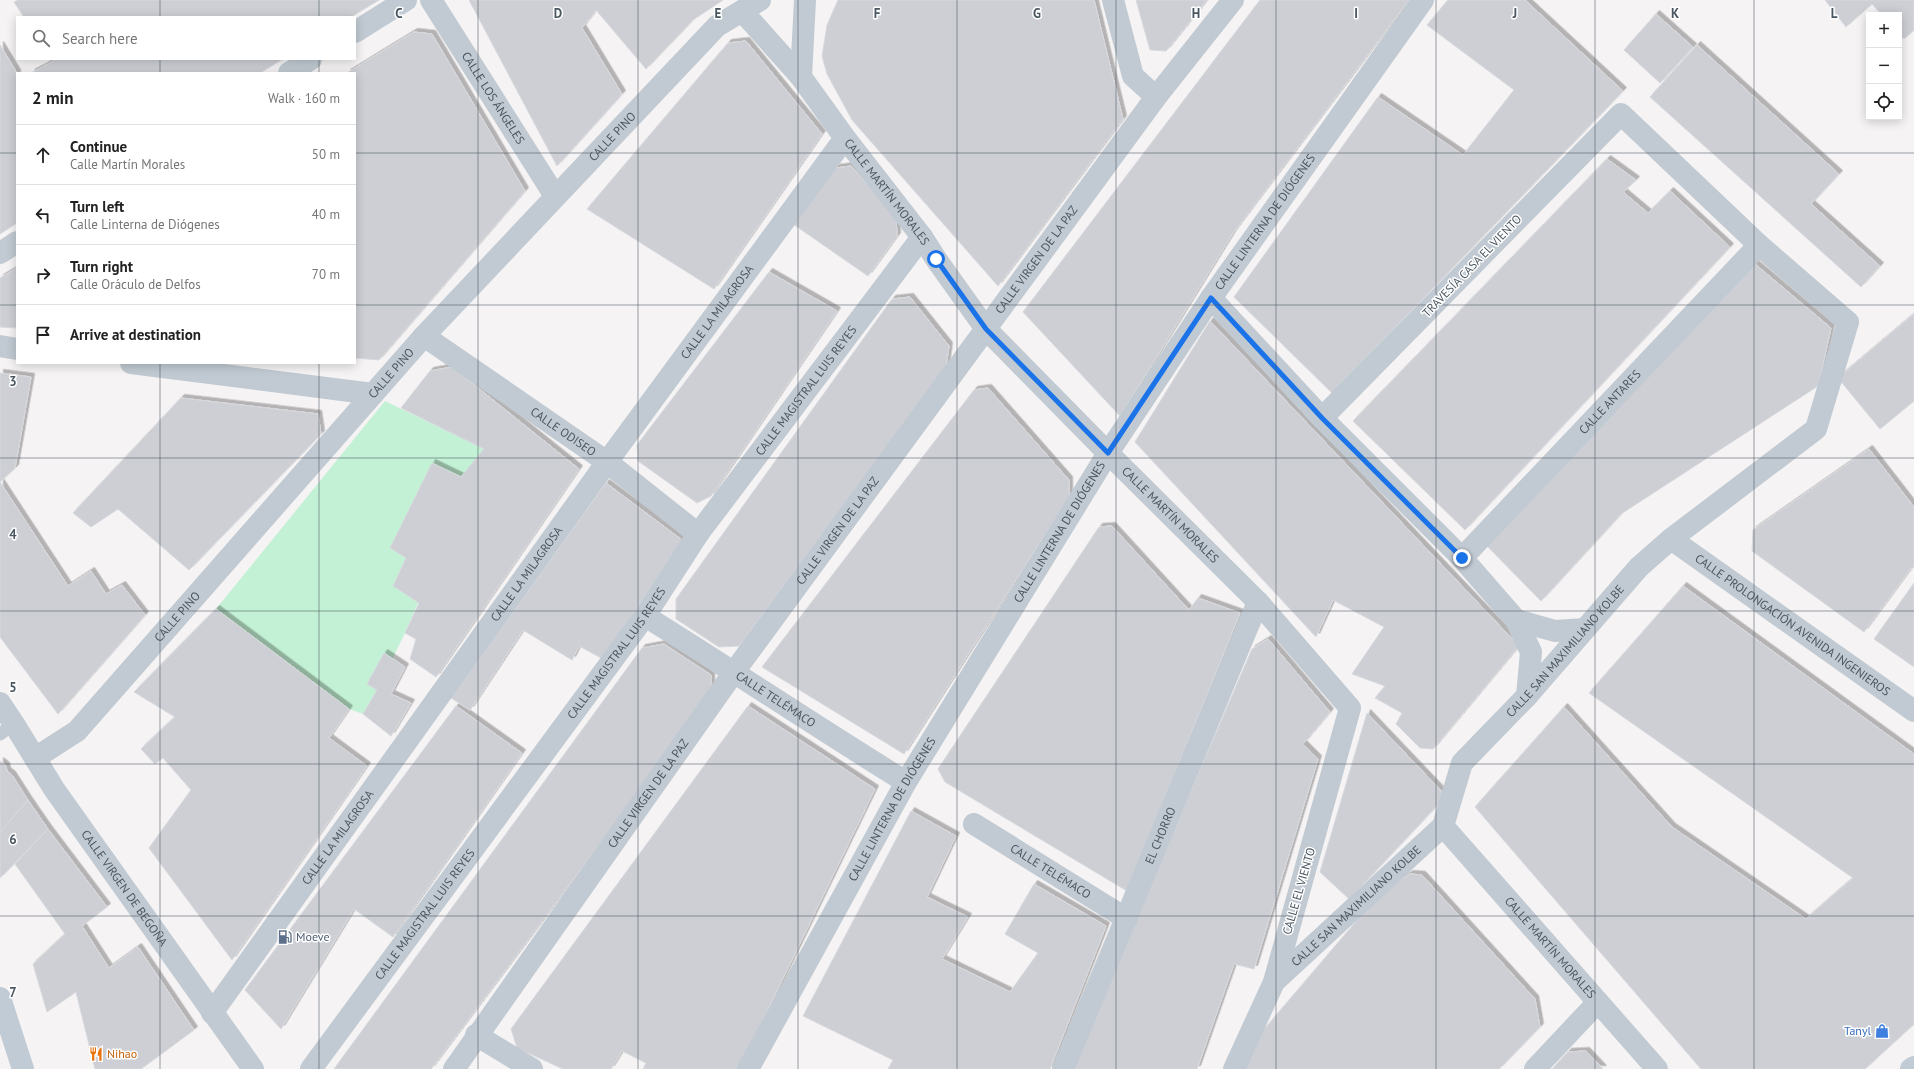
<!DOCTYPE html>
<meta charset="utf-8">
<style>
body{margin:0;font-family:"PT Sans",sans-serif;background:#f6f6f6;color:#222}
.controls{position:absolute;right:12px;top:12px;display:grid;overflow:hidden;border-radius:0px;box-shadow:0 2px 10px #0003}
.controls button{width:36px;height:36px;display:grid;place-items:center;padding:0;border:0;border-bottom:1px solid #e0e0e0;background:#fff;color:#222;font:20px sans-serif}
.stop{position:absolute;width:12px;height:12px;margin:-9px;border:3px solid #1a73e8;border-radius:50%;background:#fff}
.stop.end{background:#1a73e8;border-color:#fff;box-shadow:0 1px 4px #0008}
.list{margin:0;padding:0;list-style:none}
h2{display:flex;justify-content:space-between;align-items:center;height:52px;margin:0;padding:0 16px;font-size:17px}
h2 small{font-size:13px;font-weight:400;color:#767676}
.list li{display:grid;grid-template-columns:26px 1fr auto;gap:12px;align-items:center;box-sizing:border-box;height:60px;padding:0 16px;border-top:1px solid #e0e0e0}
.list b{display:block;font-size:15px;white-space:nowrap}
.list p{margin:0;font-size:13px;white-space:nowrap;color:#767676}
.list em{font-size:13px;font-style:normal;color:#767676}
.icon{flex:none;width:22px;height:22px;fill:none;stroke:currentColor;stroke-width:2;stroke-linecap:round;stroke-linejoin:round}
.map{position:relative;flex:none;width:1914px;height:1069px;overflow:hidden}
.search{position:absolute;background:#fff;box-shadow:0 2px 10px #0003;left:16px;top:16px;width:340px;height:44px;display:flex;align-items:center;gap:10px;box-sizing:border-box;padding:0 14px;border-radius:0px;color:#767676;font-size:15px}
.panel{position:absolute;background:#fff;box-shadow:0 2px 10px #0003;left:16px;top:72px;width:340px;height:292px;border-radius:0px}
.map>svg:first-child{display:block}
</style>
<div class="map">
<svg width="1914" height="1069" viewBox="0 0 1914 1069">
<defs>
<filter id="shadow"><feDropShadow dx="3.5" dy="-3.5" stdDeviation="0" flood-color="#0004"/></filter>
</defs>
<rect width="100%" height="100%" fill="#f5f3f3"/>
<path fill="#c3f1d5" d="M385,401l99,48 -79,184 -28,57 -14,24 -14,-5 -133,-100z"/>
<path fill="#cdcfd5" stroke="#d7d9de" filter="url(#shadow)" d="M18,0h361l-28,17h-327l-10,-15z
M469,0h254l-30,20 -47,49 -50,-59 -14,18 40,66 -65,72z
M838,0h256l29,119 -125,167 -146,-166 -25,-46 -5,-18 5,-31z
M1136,0h71l-41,51 -16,-1z
M1260,0h149l-176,233 -113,183 -97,-104z
M1448,0h77l98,91 -291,302 -98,-96 144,-200 85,58 51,-65 -87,-65z
M1825,0h89v30l-10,9 -5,-6v-18h-17l-10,-11 -26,23z
M1656,14l37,33 -33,36 -36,-33z
M414,32l18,2 93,157 -146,169 -24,-2v-285h-8z
M746,41l76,93 -108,155 -127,-80 141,-166z
M0,45l17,28v150l-17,11z
M1697,45l142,129 -28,30 69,62 -19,21 -211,-190z
M53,59h230l-23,14h-229l23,-12z
M1607,159l29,21 -13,12 25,21 22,-22 60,56 -265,283 -112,-109z
M851,166l45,51 1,19 -29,40 -75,-52 43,-56z
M1755,264l76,64 -13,58 -197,128 -80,87 -57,-58z
M17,268v60l-17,-1v-49z
M769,272l68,39 -126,185 -14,7 -59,-42 -1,-16z
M910,297l39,49 -3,21 -207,279 -20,1 -43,-28v-20l216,-300z
M1914,314v87l-34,28 -42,-51z
M1210,321l309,325 -86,103 -13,-1 -24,-24 6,-11 -27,-15 10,-12 -33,-12 32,-47 -51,-27 -17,37 -181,-195z
M452,367l127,102 -143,208 -26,-18 6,-20 -11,-6 14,-30 -26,-17 13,-28 -16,-10 42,-85 29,14 23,-28 -83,-41 29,-37z
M0,373l31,4 -16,91 -15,14z
M988,388l81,92v17l-165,257 -142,-87 212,-277z
M181,398l137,16 3,20 -132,136 -71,-61 -27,18 -18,-14z
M1869,449l45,58v57l-50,68 -112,-81 1,-21z
M0,482l68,104 23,-15 15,23 16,-9 23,30 -87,99 -58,-77z
M606,483l76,57 -79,119 -24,-13 -7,14 -49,-30 -53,80 -19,-12z
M1112,526l77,84 9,-12 42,15 -113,278 -182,-109 -7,-13 161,-242z
M1914,583v84l-40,-28z
M1683,586l231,168v270l-49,45h-164l-226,-262 89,-100 108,120 134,92 47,-41 -264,-185z
M216,609l133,100 -20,29 38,28 -135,194 -83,-112 42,-58 -28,-32 -8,6 -14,-15 34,-32 -41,-25z
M1268,639l62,73 -27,32 15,15 -64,210 -20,-5 -37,105h-126l181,-420z
M664,644l47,31v21l-280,373h-97l308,-421z
M384,653l21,14 -14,27 20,9 -20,33 -28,-22 14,-24 -10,-6z
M456,706l66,47 -129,184 -39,-28 -73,120 -36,-39z
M748,706l127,83 -136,280h-96l3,-6 -24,-12 -11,18h-48l-46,-21 -6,-19z
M1367,713l79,83 -97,103 -29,-27z
M0,761l6,5 1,5 5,4 16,25 -28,32z
M28,800l20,29 -48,49v-46z
M911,811l45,25 -29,61 41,20 -26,42 68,33 28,-39 -33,-19 29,-50 72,42 -56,143h-162l5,-9 -90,-44z
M48,829l59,78 -25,19 27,42 29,-21 56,83 -53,39h-46l-19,-77 -29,20 -14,-48 32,-30 -50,-70z
M1410,874l12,1 113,124 5,28 -41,42h-256l6,-22 134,-157z
M1586,1051l17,18h-51l16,-17z"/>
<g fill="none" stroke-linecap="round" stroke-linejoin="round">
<path stroke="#c1cad2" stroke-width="13" d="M0,734l14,-10"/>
<g stroke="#c1cad2" stroke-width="22">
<path id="s1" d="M431,0l124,196"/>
<path d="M1113,0l20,76 23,21"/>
<path id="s2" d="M742,11l59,66 44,61 77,99 14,22 50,70 122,124 150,149 92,106 -76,274 -40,87"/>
<path d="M355,32l51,-32"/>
<path d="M289,73l22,-14"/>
<path d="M801,77l4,-77"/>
<path d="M0,253l17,-11"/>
<path d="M1211,298l111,120 140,140 54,62 15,32 -4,44"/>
<path id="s3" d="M424,336l183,126 91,72"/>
<path d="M0,346l17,3"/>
<path d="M131,363l242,31"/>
<path id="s4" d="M1671,539l243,172"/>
<path id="s5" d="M1462,558l297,-313"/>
<path id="s6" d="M645,616c87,54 173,112 261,166"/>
<path d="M1516,620l39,11 30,-2"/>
<path id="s7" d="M0,703l14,21 40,65 199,280"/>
<path id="s8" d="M35,758l42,-27 347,-395 293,-310 43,-26"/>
<path id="s9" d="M974,824l153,95"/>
<path id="s10" d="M1443,826l214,243"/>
<path id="s11" d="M1274,982l169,-156 19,-63 65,-67 112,-129 32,-28 145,-110 32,-107 -89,-77 -138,-131 -299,304"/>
<path id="s12" d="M212,1013l395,-551 238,-324"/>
<path d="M476,1035l56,34"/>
<path id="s13" d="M311,1069l334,-453 53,-82 224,-297"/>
<path id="s14" d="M454,1069l280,-397 422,-575 77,-97"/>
<path id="s15" d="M748,1069l158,-287 202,-329 103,-155 212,-298"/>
<path id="s16" d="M1063,1069l195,-467"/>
<path d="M1535,1069l63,-67"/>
</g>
<path stroke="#c1cbd6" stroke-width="22" d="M0,998l23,71
M1911,1069l3,-2"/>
</g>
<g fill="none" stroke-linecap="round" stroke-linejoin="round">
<path stroke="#1a73e8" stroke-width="5" d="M936,259l50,70 122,124 103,-155 111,120 140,140"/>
</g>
<path fill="none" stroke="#4a5661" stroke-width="1" stroke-opacity="0.55" d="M160,0v17M319,0v17M478,0v1069M638,0v1069M798,0v1069M957,0v1069M1116,0v1069M1276,0v1069M1436,0v1069M1595,0v1069M1754,0v1069M160,59v14M319,59v14M0,153h17M355,153h1559M0,305h17M355,305h1559M160,363v706M319,363v706M0,458h1914M0,611h1914M0,764h1914M0,916h1914"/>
<defs>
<symbol id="fuel-bare" viewBox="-9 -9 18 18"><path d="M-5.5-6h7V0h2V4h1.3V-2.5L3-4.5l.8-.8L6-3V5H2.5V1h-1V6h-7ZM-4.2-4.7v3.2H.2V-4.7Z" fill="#5c6f8a" stroke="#fff" stroke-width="2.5" paint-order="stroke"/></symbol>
<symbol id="shop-bare" viewBox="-9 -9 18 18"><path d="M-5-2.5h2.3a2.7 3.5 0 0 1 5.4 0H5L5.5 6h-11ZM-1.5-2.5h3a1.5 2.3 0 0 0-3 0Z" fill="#3f7fe0" stroke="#fff" stroke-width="2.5" paint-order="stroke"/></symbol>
<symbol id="restaurant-bare" viewBox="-9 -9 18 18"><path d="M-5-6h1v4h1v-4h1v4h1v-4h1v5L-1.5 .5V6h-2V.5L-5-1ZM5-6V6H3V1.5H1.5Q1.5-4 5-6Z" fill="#e8710a" stroke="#fff" stroke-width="2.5" paint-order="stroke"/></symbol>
</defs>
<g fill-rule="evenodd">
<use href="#fuel-bare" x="275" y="927" width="20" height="20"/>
<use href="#shop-bare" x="1872" y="1021" width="20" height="20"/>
<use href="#restaurant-bare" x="86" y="1044" width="20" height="20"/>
</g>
<g text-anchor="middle" stroke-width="3" stroke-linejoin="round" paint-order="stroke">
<g font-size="12" fill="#4a5661" stroke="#fff">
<text dy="4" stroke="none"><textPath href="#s1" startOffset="116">CALLE LOS ÁNGELES</textPath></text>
<text dy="4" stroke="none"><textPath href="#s8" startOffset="850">CALLE PINO</textPath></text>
<text dy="4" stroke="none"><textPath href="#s2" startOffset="232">CALLE MARTÍN MORALES</textPath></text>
<text dy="4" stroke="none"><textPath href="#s15" startOffset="993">CALLE LINTERNA DE DIÓGENES</textPath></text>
<text dy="4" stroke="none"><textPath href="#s14" startOffset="997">CALLE VIRGEN DE LA PAZ</textPath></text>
<text transform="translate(1472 266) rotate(-46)" y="4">TRAVESÍA CASA EL VIENTO</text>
<text dy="4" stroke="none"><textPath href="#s12" startOffset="864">CALLE LA MILAGROSA</textPath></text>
<text dy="4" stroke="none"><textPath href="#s8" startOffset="526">CALLE PINO</textPath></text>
<text dy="4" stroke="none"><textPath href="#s13" startOffset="840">CALLE MAGISTRAL LUIS REYES</textPath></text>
<text dy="4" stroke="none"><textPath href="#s5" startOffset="215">CALLE ANTARES</textPath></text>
<text dy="4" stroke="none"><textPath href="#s3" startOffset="169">CALLE ODISEO</textPath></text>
<text dy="4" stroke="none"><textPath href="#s2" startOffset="663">CALLE MARTÍN MORALES</textPath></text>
<text dy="4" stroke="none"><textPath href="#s14" startOffset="661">CALLE VIRGEN DE LA PAZ</textPath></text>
<text dy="4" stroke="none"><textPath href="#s15" startOffset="621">CALLE LINTERNA DE DIÓGENES</textPath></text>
<text dy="4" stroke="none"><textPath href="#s12" startOffset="540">CALLE LA MILAGROSA</textPath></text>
<text dy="4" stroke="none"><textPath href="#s8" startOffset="202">CALLE PINO</textPath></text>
<text dy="4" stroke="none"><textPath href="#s4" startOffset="149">CALLE PROLONGACIÓN AVENIDA INGENIEROS</textPath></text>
<text dy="4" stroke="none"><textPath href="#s11" startOffset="448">CALLE SAN MAXIMILIANO KOLBE</textPath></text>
<text dy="4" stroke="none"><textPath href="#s13" startOffset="516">CALLE MAGISTRAL LUIS REYES</textPath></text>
<text dy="4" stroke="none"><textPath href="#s6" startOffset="155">CALLE TELÉMACO</textPath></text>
<text dy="4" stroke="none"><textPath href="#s14" startOffset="337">CALLE VIRGEN DE LA PAZ</textPath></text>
<text dy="4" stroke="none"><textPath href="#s15" startOffset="297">CALLE LINTERNA DE DIÓGENES</textPath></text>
<text dy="4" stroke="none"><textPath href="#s16" startOffset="253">EL CHORRO</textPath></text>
<text dy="4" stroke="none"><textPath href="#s12" startOffset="216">CALLE LA MILAGROSA</textPath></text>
<text dy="4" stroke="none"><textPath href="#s9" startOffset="90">CALLE TELÉMACO</textPath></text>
<text dy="4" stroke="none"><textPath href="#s7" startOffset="223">CALLE VIRGEN DE BEGOÑA</textPath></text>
<text transform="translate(1299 891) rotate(-74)" y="4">CALLE EL VIENTO</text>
<text dy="4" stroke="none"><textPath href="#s11" startOffset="112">CALLE SAN MAXIMILIANO KOLBE</textPath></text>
<text dy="4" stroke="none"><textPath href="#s13" startOffset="192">CALLE MAGISTRAL LUIS REYES</textPath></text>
<text dy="4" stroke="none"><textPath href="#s10" startOffset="162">CALLE MARTÍN MORALES</textPath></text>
</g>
<g font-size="12" fill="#4e5e75" stroke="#fff" text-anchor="start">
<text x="296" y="941">Moeve</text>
</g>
<g font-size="12" fill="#366cbe" stroke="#fff" text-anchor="end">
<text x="1871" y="1035">Tanyl</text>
</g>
<g font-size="12" fill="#c56008" stroke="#fff" text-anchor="start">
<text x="107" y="1058">Nihao</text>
</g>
</g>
<g font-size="13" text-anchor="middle" font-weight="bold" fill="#4a5661" stroke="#fff" stroke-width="3" stroke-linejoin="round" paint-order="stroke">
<text x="399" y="18">C</text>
<text x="558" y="18">D</text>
<text x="718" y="18">E</text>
<text x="877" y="18">F</text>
<text x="1037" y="18">G</text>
<text x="1196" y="18">H</text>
<text x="1356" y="18">I</text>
<text x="1515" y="18">J</text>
<text x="1675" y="18">K</text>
<text x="1834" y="18">L</text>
<text x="13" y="386">3</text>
<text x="13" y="539">4</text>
<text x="13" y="692">5</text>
<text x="13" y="844">6</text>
<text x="13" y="997">7</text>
</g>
</svg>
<div class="controls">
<button>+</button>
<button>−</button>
<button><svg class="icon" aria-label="locate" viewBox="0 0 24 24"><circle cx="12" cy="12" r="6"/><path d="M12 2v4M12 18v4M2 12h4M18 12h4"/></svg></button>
</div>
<div class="stop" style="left:936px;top:259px"></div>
<div class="stop end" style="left:1462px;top:558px"></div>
<div class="search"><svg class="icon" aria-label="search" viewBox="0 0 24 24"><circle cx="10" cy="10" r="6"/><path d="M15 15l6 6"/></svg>Search here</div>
<section class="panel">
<h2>2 min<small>Walk · 160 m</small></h2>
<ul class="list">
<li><svg class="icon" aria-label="ahead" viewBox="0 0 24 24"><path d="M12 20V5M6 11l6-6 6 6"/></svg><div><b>Continue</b><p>Calle Martín Morales</p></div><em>50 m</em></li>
<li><svg class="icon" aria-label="left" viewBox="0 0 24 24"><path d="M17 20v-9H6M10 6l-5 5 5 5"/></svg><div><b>Turn left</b><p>Calle Linterna de Diógenes</p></div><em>40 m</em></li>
<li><svg class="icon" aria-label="right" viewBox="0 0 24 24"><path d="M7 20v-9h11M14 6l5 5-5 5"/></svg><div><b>Turn right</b><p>Calle Oráculo de Delfos</p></div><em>70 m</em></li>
<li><svg class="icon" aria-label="arrive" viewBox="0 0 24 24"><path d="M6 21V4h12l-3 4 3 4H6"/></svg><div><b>Arrive at destination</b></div></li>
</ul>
</section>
</div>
